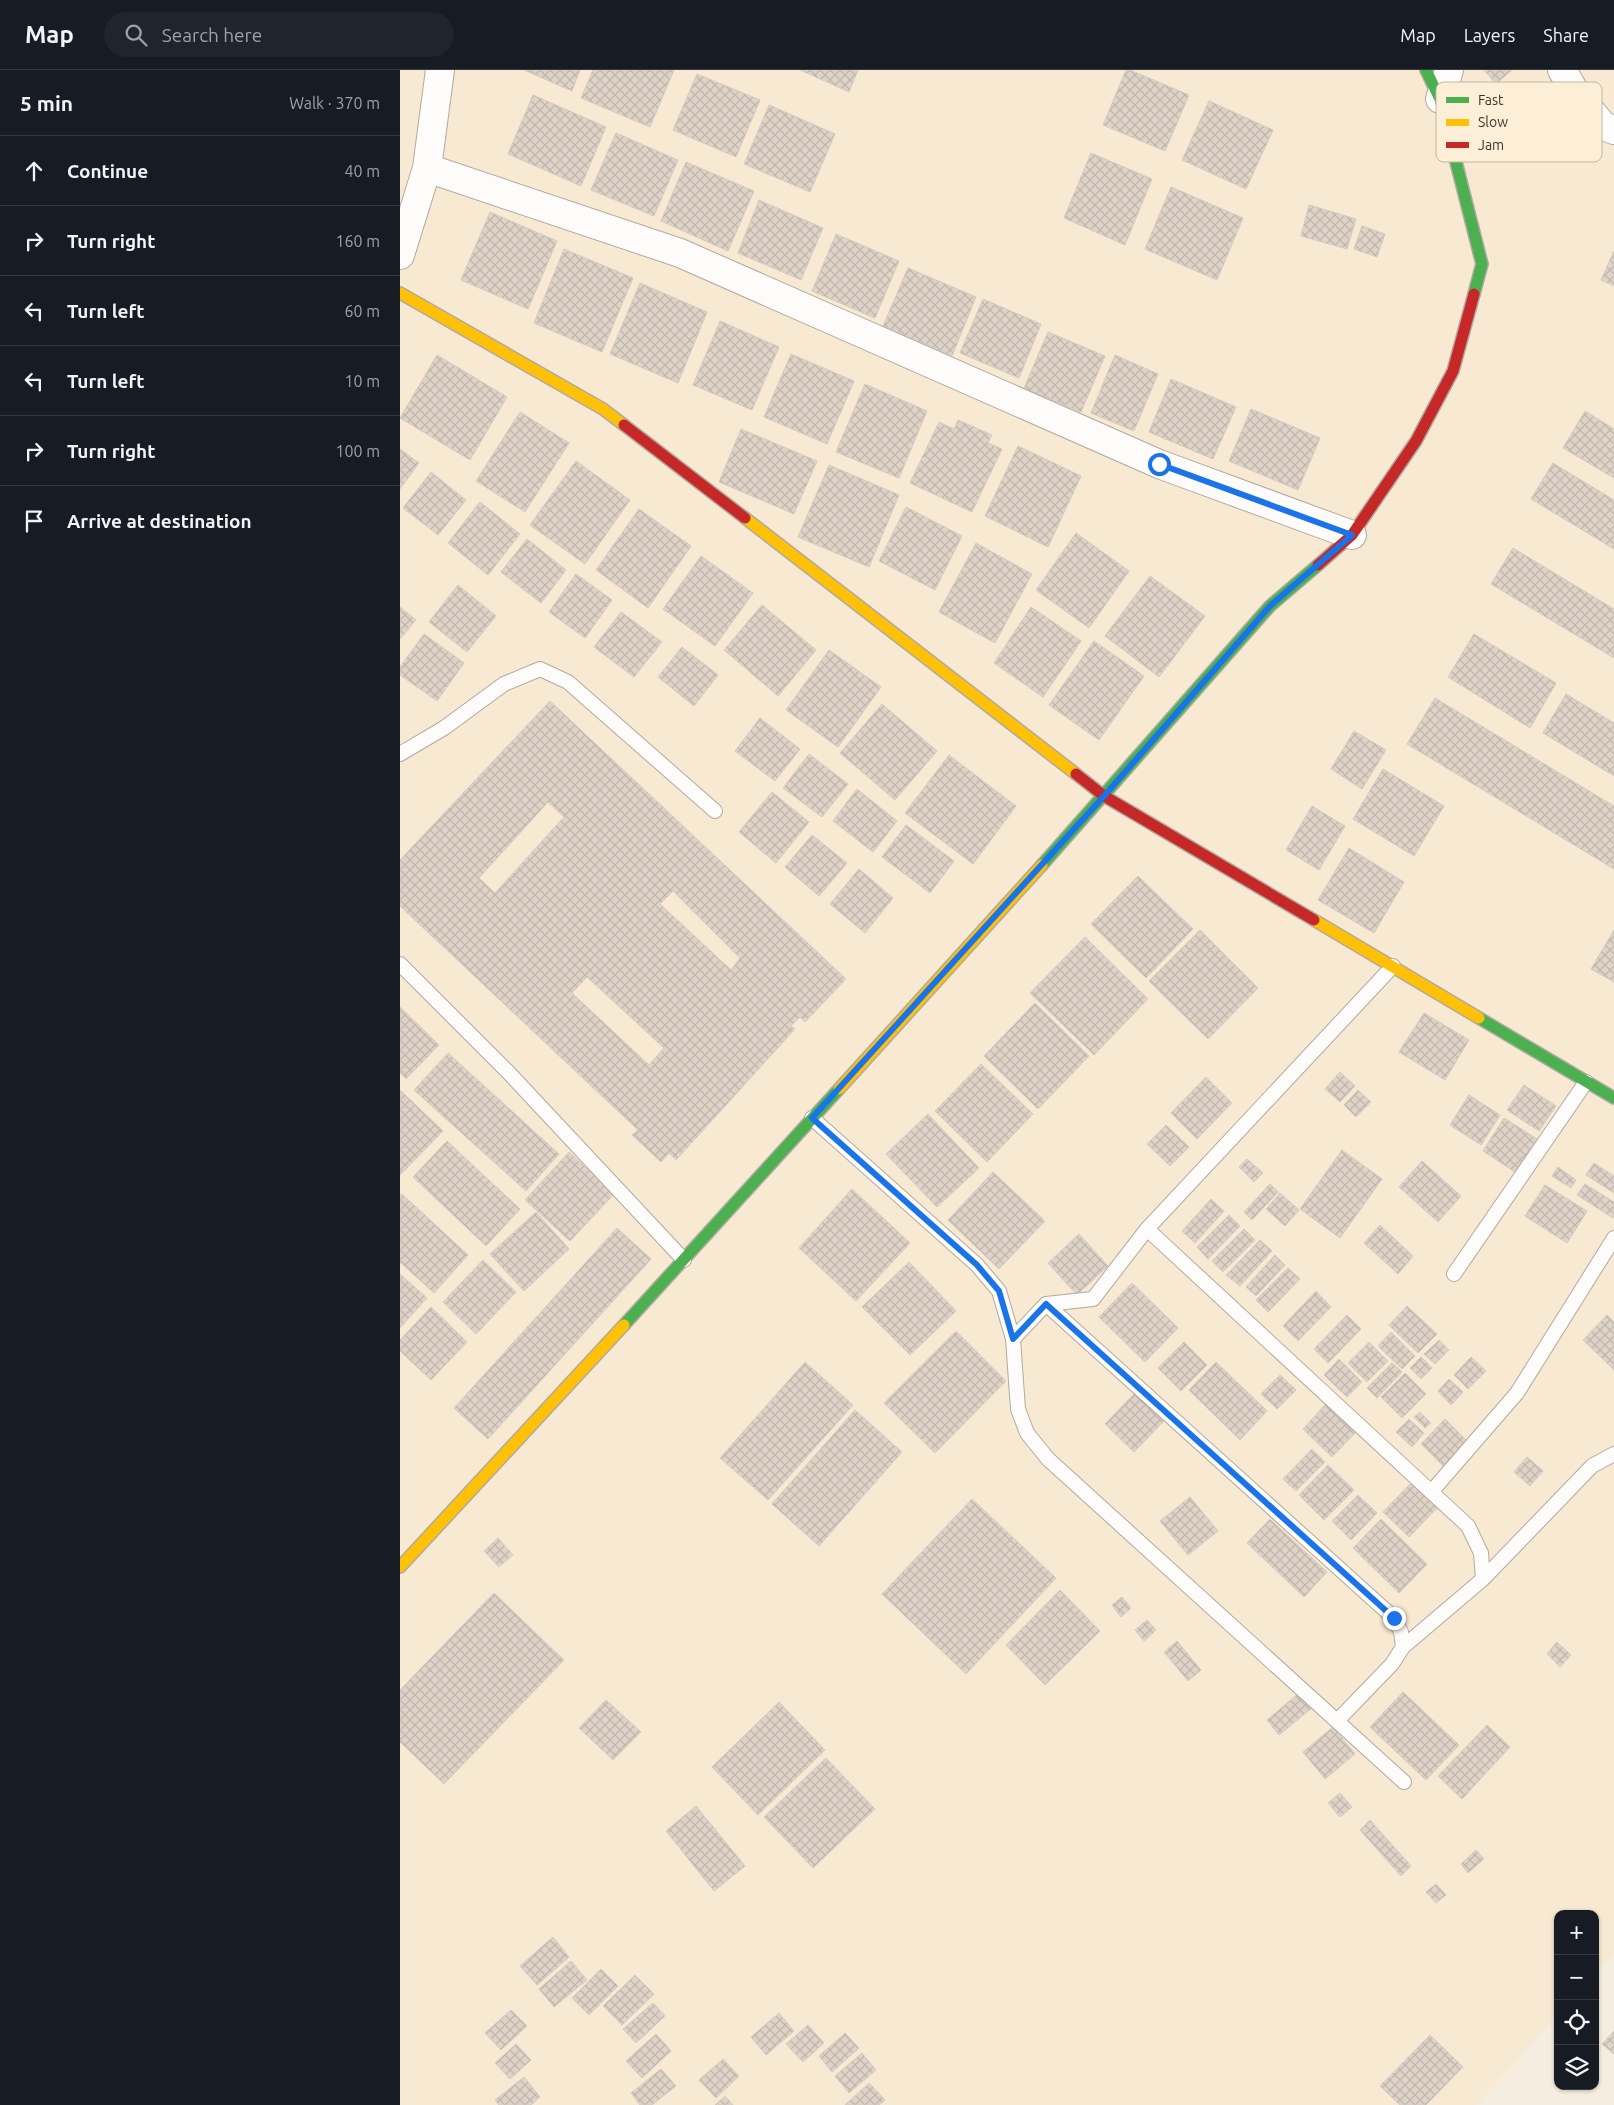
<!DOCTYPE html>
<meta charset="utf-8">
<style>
body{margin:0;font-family:Ubuntu,sans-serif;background:#20242c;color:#f1f3f6}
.controls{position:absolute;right:15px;bottom:15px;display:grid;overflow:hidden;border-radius:10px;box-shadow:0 1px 4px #0004}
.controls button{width:45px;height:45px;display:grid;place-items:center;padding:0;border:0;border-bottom:1px solid #363941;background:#171b24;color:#f1f3f6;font:25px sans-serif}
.stop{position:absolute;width:15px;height:15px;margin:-11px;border:4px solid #1a73e8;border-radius:50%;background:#fff}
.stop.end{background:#1a73e8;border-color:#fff;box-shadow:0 1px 5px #0008}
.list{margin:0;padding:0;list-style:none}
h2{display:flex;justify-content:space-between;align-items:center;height:65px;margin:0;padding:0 20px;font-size:21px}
h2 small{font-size:16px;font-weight:400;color:#9ea1a6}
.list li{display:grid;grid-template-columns:32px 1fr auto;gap:15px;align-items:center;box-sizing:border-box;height:70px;padding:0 20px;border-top:1px solid #363941}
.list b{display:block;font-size:19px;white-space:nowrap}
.list em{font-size:16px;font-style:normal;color:#9ea1a6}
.icon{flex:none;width:28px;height:28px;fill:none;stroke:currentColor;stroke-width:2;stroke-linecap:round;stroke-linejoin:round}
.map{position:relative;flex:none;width:1214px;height:2035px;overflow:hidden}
header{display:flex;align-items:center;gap:30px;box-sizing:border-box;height:70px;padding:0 25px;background:#171b24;border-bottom:1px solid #363941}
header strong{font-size:24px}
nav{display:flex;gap:28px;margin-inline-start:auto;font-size:18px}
.search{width:350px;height:45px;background:#20242c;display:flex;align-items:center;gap:12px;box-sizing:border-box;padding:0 18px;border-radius:28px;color:#9ea1a6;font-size:19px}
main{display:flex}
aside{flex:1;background:#171b24}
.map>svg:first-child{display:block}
</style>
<header>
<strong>Map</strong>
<div class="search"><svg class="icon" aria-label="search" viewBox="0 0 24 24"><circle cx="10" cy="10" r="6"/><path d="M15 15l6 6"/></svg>Search here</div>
<nav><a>Map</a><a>Layers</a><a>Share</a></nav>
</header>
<main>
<aside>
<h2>5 min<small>Walk · 370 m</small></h2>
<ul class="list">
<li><svg class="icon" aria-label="ahead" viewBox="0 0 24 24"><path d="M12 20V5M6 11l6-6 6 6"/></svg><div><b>Continue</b></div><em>40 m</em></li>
<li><svg class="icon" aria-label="right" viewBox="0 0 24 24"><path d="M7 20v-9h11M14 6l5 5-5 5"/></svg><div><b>Turn right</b></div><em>160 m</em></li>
<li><svg class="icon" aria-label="left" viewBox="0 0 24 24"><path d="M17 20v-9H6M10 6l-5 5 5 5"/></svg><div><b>Turn left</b></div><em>60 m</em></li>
<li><svg class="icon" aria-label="left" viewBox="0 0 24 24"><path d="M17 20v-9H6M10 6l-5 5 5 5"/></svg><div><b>Turn left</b></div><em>10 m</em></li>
<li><svg class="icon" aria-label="right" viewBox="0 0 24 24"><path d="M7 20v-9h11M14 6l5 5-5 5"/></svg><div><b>Turn right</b></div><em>100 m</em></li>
<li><svg class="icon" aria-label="arrive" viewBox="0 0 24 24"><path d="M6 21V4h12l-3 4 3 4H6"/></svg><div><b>Arrive at destination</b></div></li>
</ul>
</aside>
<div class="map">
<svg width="1214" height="2035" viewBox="0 0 1214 2035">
<defs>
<pattern id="building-cross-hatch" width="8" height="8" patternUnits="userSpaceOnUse" patternTransform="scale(1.25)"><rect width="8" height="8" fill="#dfd3c8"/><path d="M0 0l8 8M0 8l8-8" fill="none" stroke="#c0b6ac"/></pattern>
</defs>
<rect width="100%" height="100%" fill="#f5eddf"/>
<path fill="#f7e9d2" d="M0,0h1214v1883l-19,21v-60h-37v101l-82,90h-1076z"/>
<path fill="url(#building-cross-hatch)" stroke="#d3cbc2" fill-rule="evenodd" d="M124,0h56l-8,21z
M193,0h81l-24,57 -69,-29z
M400,0h58l-9,22z
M726,0h4l59,25 -24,56 -62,-26z
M1084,0h28l-16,14z
M297,4l63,26 -24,57 -63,-27z
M133,25l73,32 -25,59 -73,-32z
M809,31l64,29 -27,59 -64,-29z
M369,35l66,29 -25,58 -66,-28z
M216,63l62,27 -24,56 -63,-26z
M691,83l61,26 -27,66 -61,-27z
M286,92l68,29 -26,60 -67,-30z
M771,117l72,31 -26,62 -72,-31z
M359,130l64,28 -22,52 -63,-27z
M909,135l47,14 -9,30 -46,-13z
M90,142l67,29 -29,68 -67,-29z
M962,156l23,8 -8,23 -23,-8z
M436,164l63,27 -24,57 -63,-27z
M164,179l69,29 -31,74 -68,-29z
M1214,181v35l-13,-6z
M508,198l68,29 -24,59 -69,-30z
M240,213l67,29 -29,71 -68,-29z
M583,229l58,25 -22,54 -59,-25z
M320,251l59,26 -27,63 -59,-25z
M648,262l57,24 -24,56 -57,-24z
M391,284l63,27 -27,63 -63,-27z
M37,285l70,42 -37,63 -70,-42z
M715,285l43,19 -24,57 -43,-18z
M771,309l65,28 -23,52 -64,-27z
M465,314l62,27 -28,67 -63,-26z
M851,339l69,29 -22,52 -69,-29z
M1185,341l29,18v49l-51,-30z
M120,342l49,31 -44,69 -49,-31z
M558,350l34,15 -4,8 14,6 -30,63 -62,-29 29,-61 15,7z
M341,359l76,32 -23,53 -75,-32z
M618,376l63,30 -33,71 -63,-31z
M0,379l19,14 -19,26z
M176,391l54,39 -45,64 -55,-39z
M1153,393l61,37v49l-83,-50z
M429,395l70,30 -30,72 -71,-30z
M31,402l35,28 -28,35 -35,-27z
M80,432l40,32 -32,41 -40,-32z
M506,437l56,29 -27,54 -56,-29z
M239,439l52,37 -43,62 -52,-38z
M676,463l53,38 -40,57 -53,-38z
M127,469l39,31 -25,33 -40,-31z
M576,473l56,31 -37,69 -56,-31z
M1113,478l101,61v49l-123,-74z
M301,486l52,37 -38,53 -52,-37z
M176,504l36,26 -27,38 -36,-26z
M750,506l55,40 -46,61 -54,-41z
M58,515l38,31 -29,36 -38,-30z
M362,535l54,45 -38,46 -54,-46z
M0,537l16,13 -16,19z
M631,537l50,34 -38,56 -49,-34z
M221,542l41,30 -28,35 -40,-30z
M24,564l40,29 -27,38 -37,-26v-8z
M1074,564l82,49 -26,45 -82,-51z
M694,571l50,35 -45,64 -50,-35z
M282,577l36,28 -24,31 -36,-29z
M429,580l52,37 -43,60 -52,-37z
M1166,624l48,29v53l-71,-43z
M1035,628l179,108v63l-207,-125z
M150,631l296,278 -41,43 -5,-5 -9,9 4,3 -119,131 -7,-7 -8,9 -29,-27 6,-5 -238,-224v-46zM148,732l16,15 -69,76 -16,-15zM273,821l67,67 -9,12 -71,-66zM187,907l77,71 -15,17 -77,-72z
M482,634l55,47 -42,49 -55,-47z
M360,648l40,31 -25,32 -40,-30z
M954,661l32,19 -24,39 -31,-20z
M409,684l39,30 -26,33 -39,-29z
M549,685l67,51 -43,58 -68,-51z
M983,699l61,37 -30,50 -61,-37z
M457,719l40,32 -24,31 -40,-31z
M372,722l37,30 -33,41 -37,-31z
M912,736l33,20 -26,44 -33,-20z
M506,755l48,36 -24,32 -48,-36z
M412,765l35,28 -28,33 -34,-29z
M949,778l55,34 -30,51 -56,-33z
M459,799l34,29 -28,35 -35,-29z
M738,806l55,53 -47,49 -55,-54z
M800,860l58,58 -50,51 -59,-58z
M1214,860v52l-23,-13z
M685,867l63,62 -54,56 -64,-62z
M635,933l54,53 -51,53 -54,-53z
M0,937l39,38 -33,34 -6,-6z
M1024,943l45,27 -24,40 -46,-28z
M48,983l111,101 -33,37 -112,-101z
M581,994l52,50 -46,48 -52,-51z
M940,1002l15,14 -15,16 -15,-13z
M806,1007l26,26 -35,36 -26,-26z
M1124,1015l32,21 -17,25 -32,-21z
M0,1020l43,41 -43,44z
M958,1020l13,12 -15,15 -12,-12z
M1069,1025l31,20 -19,30 -31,-20z
M528,1044l51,54 -42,39 -51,-53z
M1104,1048l33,21 -22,33 -32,-21z
M766,1055l23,22 -19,19 -23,-22z
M47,1071l73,68 -34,37 -73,-69z
M942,1080l40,29 -42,59 -40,-29z
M169,1082l45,42 -44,47 -45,-41z
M847,1089l16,14 -9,9 -15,-15z
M1022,1091l39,35 -23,26 -39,-35z
M1194,1093l20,13v17l-28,-18z
M1158,1097l18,13 -5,8 -19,-12z
M593,1102l52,49 -46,48 -51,-49z
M870,1114l8,8 -26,28 -8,-8z
M1185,1114l29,18 -1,16 -36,-23z
M1145,1115l42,26 -20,32 -42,-27z
M452,1119l58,54 -54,58 -57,-53z
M880,1123l19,17 -14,16 -19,-17z
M2,1124l66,61 -34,38 -34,-31v-67z
M811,1129l13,12 -29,32 -13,-12z
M136,1142l33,37 -45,42 -34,-37z
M829,1145l11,11 -32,33 -11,-12z
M980,1155l33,31 -15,18 -34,-31z
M217,1158l34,31 -163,180 -34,-31z
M844,1159l11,11 -32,32 -11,-11z
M679,1164l29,32 -31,29 -29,-32z
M860,1170l12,11 -32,35 -14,-11z
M875,1185l10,10 -29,31 -10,-9z
M83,1190l33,32 -40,42 -33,-32z
M509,1192l47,49 -46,44 -48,-48z
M888,1198l12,11 -32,33 -12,-12z
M0,1204l27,24 -27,30z
M732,1213l46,45 -33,34 -46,-45z
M916,1221l15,16 -33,34 -15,-15z
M1007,1236l30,28 -19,19 -29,-28z
M31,1237l36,35 -36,38 -31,-29v-11z
M947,1245l14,14 -33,34 -14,-14z
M1207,1245l7,7v48l-31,-30z
M556,1261l50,50 -71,72 -51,-50z
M991,1262l24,24 -13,13 -24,-23z
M1039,1270l10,10 -14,14 -11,-10z
M784,1272l23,23 -26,26 -23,-23z
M969,1272l19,19 -21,21 -19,-19z
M1021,1287l11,11 -11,11 -11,-11z
M1071,1287l15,14 -18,18 -14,-14z
M939,1289l23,23 -15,15 -23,-22z
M405,1292l48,43 -85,95 -48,-42z
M816,1292l51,49 -27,29 -51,-50z
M992,1293l10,9 -25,26 -10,-10z
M1005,1303l21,21 -24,24 -21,-21z
M880,1305l16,15 -19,19 -16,-15z
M1049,1309l14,13 -12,13 -13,-14z
M735,1323l29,28 -30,31 -29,-28z
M926,1334l29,29 -23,24 -29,-28z
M455,1340l47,42 -83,94 -47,-42z
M1020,1342l11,11 -6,5 -11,-11z
M1009,1349l15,14 -12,14 -16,-15z
M1045,1349l22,22 -24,25 -22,-22z
M912,1379l13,13 -29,29 -13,-12z
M1127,1387l16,14 -13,15 -16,-14z
M928,1395l26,25 -30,30 -25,-25z
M1015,1409l26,25 -32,33 -26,-25z
M958,1425l19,18 -26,27 -19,-19z
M790,1427l28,34 -30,24 -28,-34z
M572,1429l84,79 -90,96 -84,-80z
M870,1449l57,53 -23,25 -57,-54z
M981,1449l46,45 -28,29 -46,-45z
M98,1468l15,17 -14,12 -15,-16z
M660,1520l40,41 -55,54 -39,-40z
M94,1523l70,67 -120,124 -44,-42v-52z
M722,1527l9,11 -10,9 -9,-12z
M747,1550l9,10 -12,11 -9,-11z
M777,1571l24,29 -13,11 -24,-29z
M1157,1572l14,13 -11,12 -13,-13z
M900,1622l12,16 -33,27 -12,-15z
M1003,1622l56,53 -33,35 -56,-53z
M206,1630l35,32 -28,28 -34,-32z
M379,1632l46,48 -67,65 -46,-48z
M1087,1655l23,22 -48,52 -24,-23z
M933,1657l22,27 -30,25 -22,-27z
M426,1688l49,51 -62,59 -49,-51z
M940,1723l12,14 -12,10 -12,-14z
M296,1736l49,60 -31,25 -48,-60z
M970,1750l41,46 -10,10 -41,-46z
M1076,1780l8,9 -16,14 -7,-9z
M1036,1814l10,11 -10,8 -10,-11z
M153,1867l16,20 -32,28 -17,-19z
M171,1891l16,19 -33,27 -15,-18z
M201,1899l17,17 -29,29 -17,-17z
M235,1905l19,19 -32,31 -19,-19z
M253,1933l12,13 -29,27 -13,-14z
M111,1940l16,16 -26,24 -16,-17z
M379,1943l15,18 -28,24 -15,-18z
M408,1955l16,18 -21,19 -17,-18z
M1214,1961v23l-12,-10z
M445,1963l14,15 -27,24 -13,-16z
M256,1964l15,17 -29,27 -16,-17z
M1030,1965l33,32 -37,38h-26l-20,-19z
M116,1974l15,16 -21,19 -15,-16z
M462,1983l14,17 -27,23 -14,-17z
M323,1989l16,17 -23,22 -17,-18z
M261,1999l15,17 -24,19h-12l-9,-12z
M124,2007l16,20 -9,8h-32l-4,-5z
M469,2013l16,17 -6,5h-34z
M325,2026l8,9h-18z"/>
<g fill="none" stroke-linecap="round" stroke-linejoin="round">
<defs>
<path id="lane" d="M0,684l44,-26 60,-44 36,-15 28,13 147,129
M0,894l109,109 175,187
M412,1048l165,147 22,26 14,48 5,70 9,24 21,26 356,323
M747,1159l321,297 13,27 2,26 -80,68
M1054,1204l132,-192
M646,1234l348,314 7,14 2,15 -11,17 -55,57
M613,1269l33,-35 47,-5 54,-70 246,-263
M1032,1421l85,-98 97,-155
M1083,1509l109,-113 22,-12"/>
<path id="street" d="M1162,0l13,22 28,34 11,4
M1040,29l9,-29
M27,98l253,85 479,211 193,71
M0,185l27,-87 13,-98"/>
<path id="fast" d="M1026,0l14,29 42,165 -8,30
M642,795l228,-259 48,-41
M1079,948l135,80
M224,1255l215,-236"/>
<path id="slow" d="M0,223l203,116 21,16
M345,448l331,256
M914,850l165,98
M439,1019l203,-224
M0,1497l224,-242"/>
<path id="jam" d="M224,355l121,93
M918,495l34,-30 64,-94 37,-70 21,-77
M676,704l28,22 210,124"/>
</defs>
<use href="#lane" stroke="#b0aaa0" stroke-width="16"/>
<use href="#street" stroke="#b0aaa0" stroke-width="30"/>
<use href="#fast" stroke="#b0aaa0" stroke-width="14"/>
<use href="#slow" stroke="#b0aaa0" stroke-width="14"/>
<use href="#jam" stroke="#b0aaa0" stroke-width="14"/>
<use href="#lane" stroke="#fefcfa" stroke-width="14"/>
<use href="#street" stroke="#fefcfa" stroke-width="28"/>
<use href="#fast" stroke="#4caf50" stroke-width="11"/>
<use href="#slow" stroke="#ffc107" stroke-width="11"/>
<use href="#jam" stroke="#c62828" stroke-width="11"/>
</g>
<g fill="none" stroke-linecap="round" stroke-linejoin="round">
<path stroke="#1a73e8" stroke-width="6" d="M759,394l193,71 -82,71 -166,190 -292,322 165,147 22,26 14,48 33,-35 348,314"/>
</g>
<rect x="1036" y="12" width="166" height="80" rx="8" fill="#fdefd7" stroke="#c3b7a4" stroke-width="1"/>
<rect x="1046" y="27" width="23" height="6" fill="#4caf50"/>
<rect x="1046" y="49" width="23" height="7" fill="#ffc107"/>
<rect x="1046" y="72" width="23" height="6" fill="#c62828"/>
<g font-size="14" fill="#3b352c">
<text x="1078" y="35">Fast</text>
<text x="1078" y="57">Slow</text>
<text x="1078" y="80">Jam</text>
</g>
</svg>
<div class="controls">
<button>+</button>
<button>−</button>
<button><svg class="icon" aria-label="locate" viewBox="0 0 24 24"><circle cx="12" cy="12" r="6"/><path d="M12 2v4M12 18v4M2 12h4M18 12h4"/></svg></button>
<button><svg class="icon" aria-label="layers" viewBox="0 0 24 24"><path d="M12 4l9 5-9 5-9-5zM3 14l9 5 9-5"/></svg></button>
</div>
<div class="stop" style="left:759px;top:394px"></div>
<div class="stop end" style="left:994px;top:1548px"></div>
</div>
</main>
